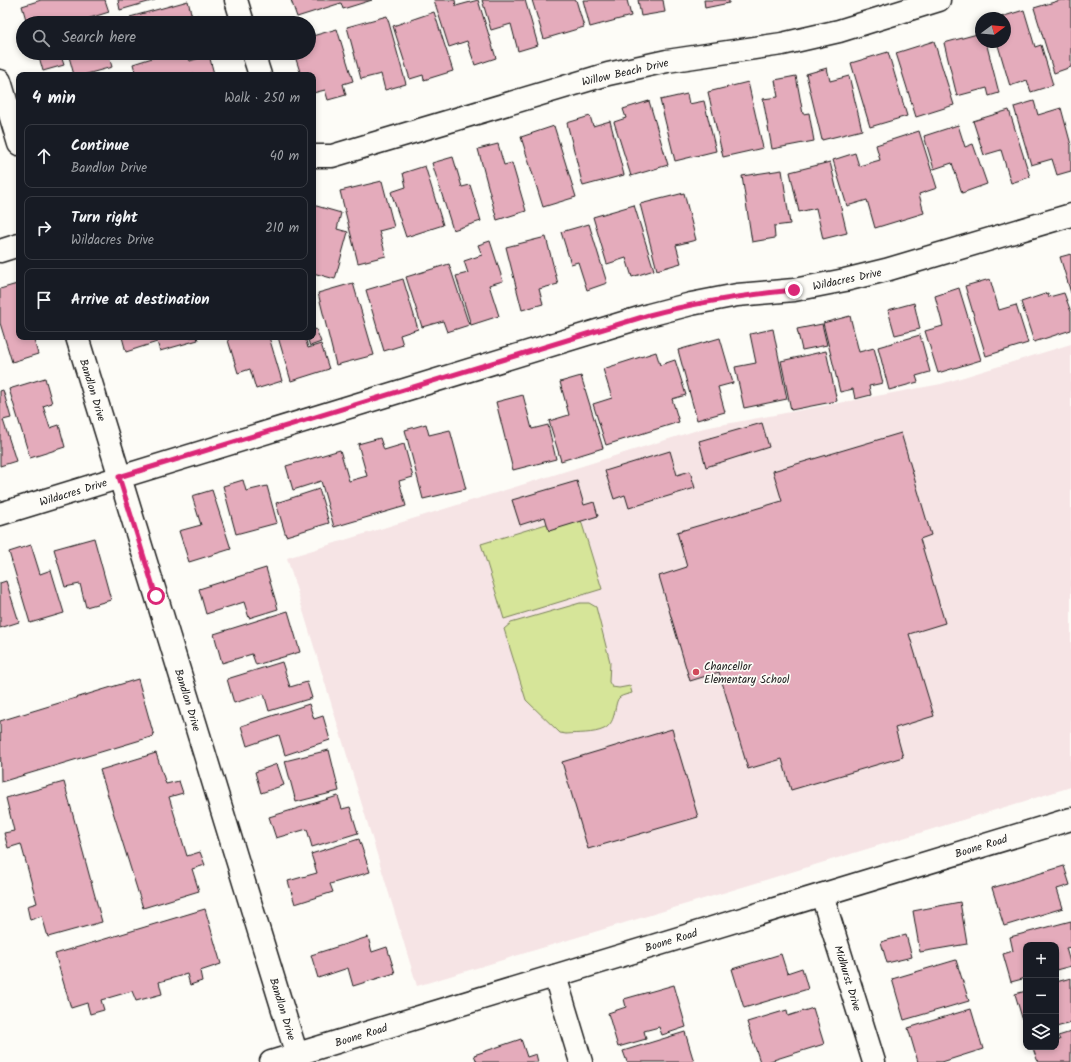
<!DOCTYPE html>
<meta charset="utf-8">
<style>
body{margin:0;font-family:Kalam,sans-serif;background:#20242c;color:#f1f3f6}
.controls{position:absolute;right:12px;bottom:12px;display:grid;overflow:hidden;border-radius:8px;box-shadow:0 2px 6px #0003}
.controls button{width:36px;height:36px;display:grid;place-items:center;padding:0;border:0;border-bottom:1px solid #363941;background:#171b24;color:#f1f3f6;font:20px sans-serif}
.compass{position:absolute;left:975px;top:12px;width:36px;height:36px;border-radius:50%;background:#171b24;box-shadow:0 2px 6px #0003;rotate:74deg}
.stop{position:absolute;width:12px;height:12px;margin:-9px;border:3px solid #db2777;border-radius:50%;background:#fff}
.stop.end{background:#db2777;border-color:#fff;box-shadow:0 1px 4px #0008}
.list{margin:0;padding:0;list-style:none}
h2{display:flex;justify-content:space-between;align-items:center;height:52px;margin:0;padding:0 16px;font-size:17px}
h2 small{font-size:13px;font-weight:400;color:#9ea1a6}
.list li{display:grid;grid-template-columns:26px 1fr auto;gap:12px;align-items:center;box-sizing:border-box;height:64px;margin:0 8px 8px;padding:0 8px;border:1px solid #363941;border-radius:8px}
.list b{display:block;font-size:15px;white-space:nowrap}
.list p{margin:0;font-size:13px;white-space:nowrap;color:#9ea1a6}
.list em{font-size:13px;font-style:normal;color:#9ea1a6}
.icon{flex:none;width:22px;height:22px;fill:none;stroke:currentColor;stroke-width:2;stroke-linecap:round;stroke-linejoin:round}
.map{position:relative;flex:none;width:1071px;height:1062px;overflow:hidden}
.search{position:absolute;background:#171b24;box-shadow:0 2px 6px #0003;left:16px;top:16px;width:300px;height:44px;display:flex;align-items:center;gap:10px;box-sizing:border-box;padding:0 14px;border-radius:22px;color:#9ea1a6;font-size:15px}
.panel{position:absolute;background:#171b24;box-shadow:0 2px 6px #0003;left:16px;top:72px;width:300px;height:268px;border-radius:8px}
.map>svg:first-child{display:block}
</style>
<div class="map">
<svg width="1071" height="1062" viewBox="0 0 1071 1062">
<rect width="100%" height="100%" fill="#fdfcf7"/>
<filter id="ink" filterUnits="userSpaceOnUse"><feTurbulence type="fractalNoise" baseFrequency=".025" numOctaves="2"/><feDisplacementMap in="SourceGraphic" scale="8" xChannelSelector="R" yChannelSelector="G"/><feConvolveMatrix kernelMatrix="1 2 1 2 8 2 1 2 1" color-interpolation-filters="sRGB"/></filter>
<g filter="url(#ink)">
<path fill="#f6e4e5" d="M1071,344v443l-654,199 -130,-428 417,-130 237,-44z"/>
<path fill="#d6e599" stroke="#79805a" d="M579,514l23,75 -98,30 -23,-75z
M580,603h9l7,4 14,55 -1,20 3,5 7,1 11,-2 2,7c-3,1 -9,2 -12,4 -7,5 -2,25 -16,32 -10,5 -27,4 -38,5l-6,-1 -34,-33 -22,-71 7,-6z"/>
<path fill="#e4abbb" stroke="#1c1c1c" d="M41,0h64l4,12 -35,11h-20l-1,-4 -12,4h-14l-5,-17z
M118,0h37l-35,10z
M291,0h81l-29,9 -2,-6 -44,14z
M434,0h21l1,6 22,-6 18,58 -21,7 -8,-24 -18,6z
M482,0h43l13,45 -20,6 -7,-27 -20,6z
M532,0h44l8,27 -40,12z
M583,0h44l4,16 -41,11z
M638,0h25l2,12 -24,4z
M704,0h25v3l-24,5z
M1061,0h10v67l-17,6 -20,-65z
M188,1l4,16 6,-2 2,8h-68l-2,-6z
M1024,10l11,37 6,-2 12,40 -22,7 -4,-12 -17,6 -13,-44h8v-24l-4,-1z
M434,12l19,59 -29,9 -1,-5 -13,4 -17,-53z
M387,16l19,68 -21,6 -4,-16 -20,5 -14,-52z
M337,29l16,52 -10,3 3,11 -18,5 -3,-10 -12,3v-18h-12l-7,-22h15v-16z
M981,33v9h5l13,51 -10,3 -2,-8 -30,8 -13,-53z
M934,41l20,64 -38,12 -20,-64z
M888,52l19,64 -37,11 -19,-64z
M38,53h22l4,12 -21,6z
M68,53h40l4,14 -29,8h-9z
M168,53h19l3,8 19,-6 5,19 -78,1 -3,-11z
M827,68l3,13 19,-5 13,54 -40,10 -16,-66z
M796,76l7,38 6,-1 5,28 -42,8 -9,-50 15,-2 -3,-17z
M748,82l15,66 -40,9 -15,-65z
M687,94l2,10 15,-3 12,50 -41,10 -15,-61z
M649,101l19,64 -37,11 -17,-54 12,-4 -3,-9z
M1034,101l4,14 23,-7 10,37v26l-14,4 -5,-16 -21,6 -17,-58z
M1009,110l21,67 -19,6 -10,-33 -17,5 -11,-34z
M590,116l3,10 17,-5 14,54 -41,11 -16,-63z
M958,125l7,22 8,-3 14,40 -25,9 -10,-30 -18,6 -10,-33z
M554,126l22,71 -33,10 -22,-70z
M919,131l18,57 -18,6 5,19 -49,15 -8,-28 -20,6 -14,-46 22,-7 4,13 21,-6 -4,-15z
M498,144l6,21 8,-2 14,48 -29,9 -19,-71z
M453,157l9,30 8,-2 11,36 -28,9 -21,-67z
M830,162l17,71 -24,6 -7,-31 -17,4 -9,-40z
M425,166l18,59 -37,12 -15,-45 15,-5 -3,-14z
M782,170l8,54 -16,2 1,12 -23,4 -10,-66z
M382,181l12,46 -15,4 7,25 -28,7 -18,-72z
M684,193l12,47 -20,5 5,18 -24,7 -17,-66z
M313,205l28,8 -4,16 11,3 -13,47 -22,-6z
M634,205l20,65 -22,7 -6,-19 -19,6 -14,-47z
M589,224l18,59 -20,7 -9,-28 -7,2 -10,-32z
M546,237l12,47 -19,5 4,15 -21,6 -16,-63z
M490,241l13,40 -14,4 10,31 -28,9 -15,-49 12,-3 -4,-12 18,-6 -4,-10z
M1071,254v39l-11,-36z
M449,264l20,61 -22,7 -4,-11 -21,6 -16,-50z
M403,279l15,50 -18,6 3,10 -19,6 -18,-61z
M990,279l9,31 17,-5 12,38 -42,13 -21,-70z
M353,283l21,72 -38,10 -18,-72z
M17,284l2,6v47h14l5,17 -26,8 -12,-39v-34z
M959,288l22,72 -43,13 -13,-42 18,-5 -8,-30z
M1048,293l1,4 15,-4 7,19v18l-37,12 -13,-40z
M914,303l6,26 -25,6 -7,-25z
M850,316l9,36 15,-4 9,35 -14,3 2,9 -16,4 -2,-10 -13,3 -17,-69z
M822,324l5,21 -25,5 -5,-21z
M316,329l5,13 -11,4 -3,-9h6v-7z
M773,329l14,70 -43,9 -9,-41 21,-4 -6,-29z
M920,335l10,37 -14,4 2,6 -29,8 -11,-43z
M122,337h75l1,3 -38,11 -3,-9 -31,10z
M227,337h42l13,44 -26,8 -6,-20 -12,4z
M278,337h27l3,11 13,-4 8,25 -38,12z
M720,338l13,45 -15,4 7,25 -28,8 -19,-70z
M826,351l11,50 -46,9 -10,-49z
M656,352l4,13 15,-5 11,35 -14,4 7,23 -73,23 -13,-41 19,-6 -9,-29z
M581,376l22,72 -42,13 -12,-40 20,-6 -9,-33z
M45,378l7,25 -9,3 7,22 9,-3 6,22 -35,11 -21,-69z
M3,390l8,28 -8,2 13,41 -16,5v-75z
M523,395l9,34 16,-4 8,34 -43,11 -17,-68z
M762,423l7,24 -63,20 -7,-26z
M426,424l3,11 21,-5 16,59 -43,10 -18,-69z
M901,433l30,102 -11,4 25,84 -36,11 25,82 -39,12 8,29 -112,33 -9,-31 -34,10 -29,-97 -29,9 -31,-105 28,-9 -10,-35 105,-31 -9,-30z
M380,438l4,12 20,-6 9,33 -14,4 7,25 -72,21 -13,-46 -28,9 -7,-24 54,-16 9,31 18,-5 -9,-32z
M670,451l7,24 13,-4 5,17 -66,20 -4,-13 -11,4 -9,-28z
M243,480l3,11 21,-5 10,37 -41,11 -13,-48z
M577,481l7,24 10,-3 4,14 -49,15 -4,-14 -25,8 -8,-25z
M319,489l10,34 -43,13 -10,-33z
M212,490l19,59 -42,13 -10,-31 22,-6 -9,-29z
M94,538l17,62 -25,7 -6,-23 -15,3 -11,-38z
M31,545l9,29 11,-4 13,43 -34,10 -21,-71z
M266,568l12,41 -29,9 -5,-16 -38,12 -7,-25z
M6,581l13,41 -19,6v-45z
M288,611l12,41 -44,13 -4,-11 -30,9 -8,-29z
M282,662l8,25 17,-5 5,16 -43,13 -5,-17 -30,9 -7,-24z
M138,679l16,57 -153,46 -1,-61z
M309,704l5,15 9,-3 7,24 -45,15 -6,-20 -32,11 -6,-20z
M672,729l26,88 -110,32 -26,-87z
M329,750l10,41 -43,11 -11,-41z
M156,753l10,31 13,-3 4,12 -14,4 18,59 13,-4 5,13 -13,4 7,22 -56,17 -43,-138z
M277,764l7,21 -23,8 -6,-21z
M64,782l38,140 -54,15 -6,-21 -12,4 -3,-14 10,-3 -16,-59 -13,4 -4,-15 10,-2 -8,-33z
M338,796l4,13 8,-2 8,26 -46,14 -5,-18 -31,9 -7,-21z
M359,839l11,33 -40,12 3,8 -38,12 -7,-23 29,-8 -6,-19z
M1064,866l6,19 -13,4 6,19 -59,18 -12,-38z
M960,902l7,42 -47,8 -7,-41z
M205,909l16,55 -21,7 2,10 -12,4 -3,-11 -28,8 3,12 -26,7 -4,-10 -31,9 3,10 -14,4 -3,-11 -16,5 -16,-54z
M1071,921v26l-5,1 5,18 -15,4v-25h-30v33l-15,4 -8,-28 10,-3 -3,-14z
M906,935l6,22 -25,6 -6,-21z
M368,937l4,15 15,-5 8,26 -42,13 -5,-18 -30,10 -7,-23z
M781,954l6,19 15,-5 6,21 -64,19 -12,-39z
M956,960l13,41 -65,19 -12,-41z
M1071,978v45l-15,4v-45z
M674,985l12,42 -24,8 -3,-8 -15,4 2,8 -28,8 -10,-34 18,-6 -2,-8z
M1026,991v40l-11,-37z
M813,1008l11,36 -57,18h-7l-13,-40 40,-12 1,6z
M971,1009l12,40 -41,13h-24l-10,-34z
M685,1032l9,30h-67l-4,-11z
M1071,1032v30h-33l-5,-13 23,-2v-5l4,-2 -2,-4z
M521,1039l6,18 9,-3 2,8h-61l-3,-7z"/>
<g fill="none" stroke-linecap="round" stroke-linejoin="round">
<defs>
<path id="minor" d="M236,0l7,23
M253,53l7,22
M0,81l19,63
M313,156h19l276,-82 59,-13 115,-17 57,-13 100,-31
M0,251l19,-6
M77,337l222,725
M0,514l649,-199 42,-11 46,-9 57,-5 51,-10 41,-10 185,-55
M822,895l52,167
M555,976l26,86"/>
<path id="tertiary" d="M271,1062l800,-243"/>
</defs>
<use href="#minor" stroke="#1c1c1c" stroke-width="25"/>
<use href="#tertiary" stroke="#1c1c1c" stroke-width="25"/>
<use href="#minor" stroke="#fdfcf7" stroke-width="22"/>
<use href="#tertiary" stroke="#fdfcf7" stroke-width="22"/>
</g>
</g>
<g fill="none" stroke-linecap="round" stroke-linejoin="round" filter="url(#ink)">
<path stroke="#db2777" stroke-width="5" d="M156,596l-37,-119 530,-162c49,-13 95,-20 145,-25"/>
</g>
<circle fill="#d1495b" stroke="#fdfcf7" stroke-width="1.5" cx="696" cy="672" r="4"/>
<g text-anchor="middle" stroke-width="3.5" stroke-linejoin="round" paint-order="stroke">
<g font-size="11" fill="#1c1c1c" stroke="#fdfcf7">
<text transform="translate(625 72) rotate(-13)" y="4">Willow Beach Drive</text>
<text transform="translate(847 279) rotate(-12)" y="4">Wildacres Drive</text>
<text transform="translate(93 390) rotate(73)" y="4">Bandlon Drive</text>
<text transform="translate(73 492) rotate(-17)" y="4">Wildacres Drive</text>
<text transform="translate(188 700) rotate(73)" y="4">Bandlon Drive</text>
<text transform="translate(981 846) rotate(-17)" y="4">Boone Road</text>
<text transform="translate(671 940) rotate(-17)" y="4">Boone Road</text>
<text transform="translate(848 978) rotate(73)" y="4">Midhurst Drive</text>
<text transform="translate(283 1009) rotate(73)" y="4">Bandlon Drive</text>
<text transform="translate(361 1035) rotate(-17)" y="4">Boone Road</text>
</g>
<g font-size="11" fill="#1c1c1c" stroke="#fdfcf7" text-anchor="start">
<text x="704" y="670">Chancellor<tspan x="704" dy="13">Elementary School</tspan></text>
</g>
</g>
</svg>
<div class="controls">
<button>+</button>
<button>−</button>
<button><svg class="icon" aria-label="layers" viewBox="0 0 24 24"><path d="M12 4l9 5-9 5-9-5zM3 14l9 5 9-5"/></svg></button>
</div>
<svg class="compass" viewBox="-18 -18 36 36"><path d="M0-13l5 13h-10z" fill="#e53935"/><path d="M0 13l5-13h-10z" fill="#9ea1a6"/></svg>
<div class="stop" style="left:156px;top:596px"></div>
<div class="stop end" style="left:794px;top:290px"></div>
<div class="search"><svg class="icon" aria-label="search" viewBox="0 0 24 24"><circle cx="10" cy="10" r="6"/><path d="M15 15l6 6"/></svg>Search here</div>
<section class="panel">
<h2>4 min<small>Walk · 250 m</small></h2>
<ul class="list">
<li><svg class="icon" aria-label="ahead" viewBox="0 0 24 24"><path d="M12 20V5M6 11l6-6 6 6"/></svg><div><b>Continue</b><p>Bandlon Drive</p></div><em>40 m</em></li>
<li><svg class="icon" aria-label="right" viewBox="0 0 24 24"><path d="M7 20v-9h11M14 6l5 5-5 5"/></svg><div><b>Turn right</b><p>Wildacres Drive</p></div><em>210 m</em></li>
<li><svg class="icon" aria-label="arrive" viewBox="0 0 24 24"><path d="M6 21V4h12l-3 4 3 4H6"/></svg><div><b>Arrive at destination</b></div></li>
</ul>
</section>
</div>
